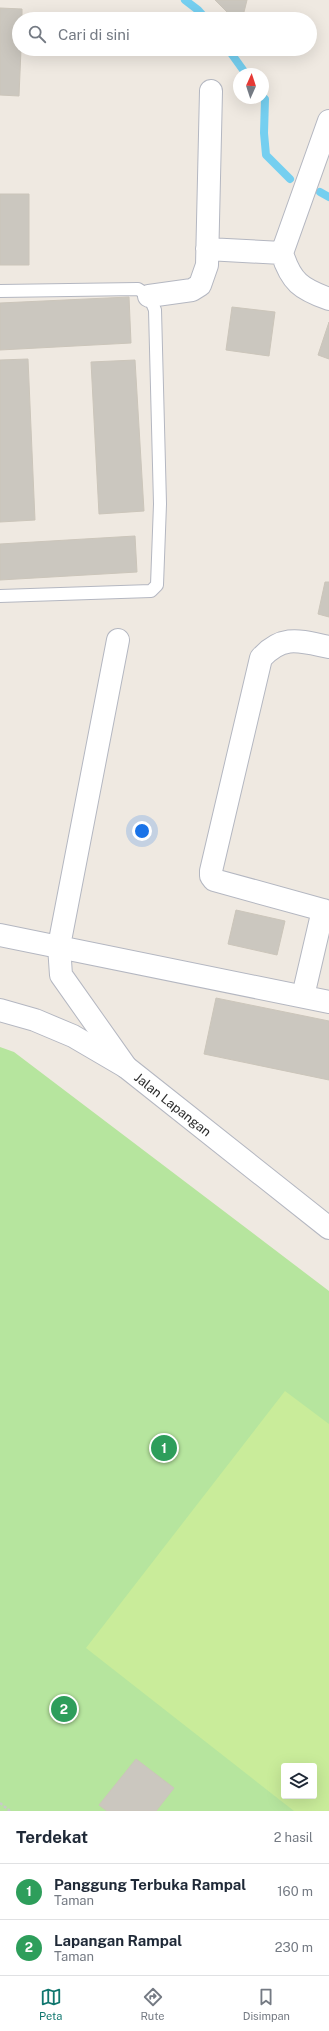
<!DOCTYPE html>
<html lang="id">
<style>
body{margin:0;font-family:"Public Sans",sans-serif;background:#f6f6f7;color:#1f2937}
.controls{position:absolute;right:12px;bottom:12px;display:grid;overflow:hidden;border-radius:4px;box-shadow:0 4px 16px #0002}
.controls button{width:36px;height:36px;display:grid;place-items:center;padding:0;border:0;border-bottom:1px solid #e0e1e3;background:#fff;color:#1f2937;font:20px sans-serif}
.compass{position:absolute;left:233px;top:68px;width:36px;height:36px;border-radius:50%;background:#fff;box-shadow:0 4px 16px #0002;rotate:3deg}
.you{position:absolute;left:142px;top:831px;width:14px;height:14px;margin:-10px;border:3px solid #fff;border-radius:50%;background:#1a73e8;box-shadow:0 0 0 6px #1a73e833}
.badge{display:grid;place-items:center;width:26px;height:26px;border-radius:50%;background:#0f766e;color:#fff;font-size:13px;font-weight:700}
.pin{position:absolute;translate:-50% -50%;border:2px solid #fff;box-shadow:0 1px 4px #0006}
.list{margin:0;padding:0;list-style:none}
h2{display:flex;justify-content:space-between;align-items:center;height:52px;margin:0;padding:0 16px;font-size:17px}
h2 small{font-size:13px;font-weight:400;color:#747a83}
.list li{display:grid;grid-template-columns:26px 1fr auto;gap:12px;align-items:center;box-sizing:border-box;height:56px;padding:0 16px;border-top:1px solid #e0e1e3}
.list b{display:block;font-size:15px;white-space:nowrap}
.list p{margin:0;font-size:13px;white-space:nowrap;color:#747a83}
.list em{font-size:13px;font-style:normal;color:#747a83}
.icon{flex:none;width:22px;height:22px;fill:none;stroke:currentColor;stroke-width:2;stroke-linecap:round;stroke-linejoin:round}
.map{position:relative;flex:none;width:329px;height:1811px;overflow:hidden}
.search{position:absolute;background:#fff;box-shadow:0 4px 16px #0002;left:12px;right:12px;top:12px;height:44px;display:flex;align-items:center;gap:10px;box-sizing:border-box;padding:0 14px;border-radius:22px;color:#747a83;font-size:15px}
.sheet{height:164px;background:#fff}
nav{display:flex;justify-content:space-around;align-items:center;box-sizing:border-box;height:56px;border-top:1px solid #e0e1e3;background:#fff;font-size:11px;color:#747a83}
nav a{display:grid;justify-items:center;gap:2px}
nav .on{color:#0f766e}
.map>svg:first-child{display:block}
</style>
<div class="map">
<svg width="329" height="1811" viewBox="0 0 329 1811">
<rect width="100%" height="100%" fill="#efe9e1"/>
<path fill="#b6e59e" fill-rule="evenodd" d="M0,1047l14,5 315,239v520h-329zM284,1766h30v30h-30z"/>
<path fill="#c9ec9a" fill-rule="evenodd" d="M285,1391l44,33v387h-35l-208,-163zM284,1766h30v30h-30z"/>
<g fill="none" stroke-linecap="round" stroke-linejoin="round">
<path stroke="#75cff0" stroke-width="8" d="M185,0l13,10 8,9
M228,49l18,25
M263,97l2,2 -1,34 2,22 24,24
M320,192l9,5"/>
</g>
<path fill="#cbc7bf" stroke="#cbc5ba" d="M215,0h32l-3,12 -11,6z
M0,8l22,1v10h-3v30h2l-2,47 -19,-1z
M0,194h29v71h-29z
M129,297l2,46 -131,7v-47z
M232,307l43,5 -6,44 -43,-6z
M329,322v37l-11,-4z
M28,359l7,161 -35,2v-162z
M135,360l9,151 -45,3 -8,-152z
M135,536l2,36 -137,8v-36z
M325,582h4v35l-11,-3z
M236,910l49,11 -8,34 -49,-11z
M216,998l113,23v59l-125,-26z
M136,1759l38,29 -18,23h-49l-8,-6z"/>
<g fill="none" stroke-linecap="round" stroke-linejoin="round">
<defs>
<path id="service" d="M0,291l138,-2 11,7 6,14 5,194 -3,81 -6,6 -151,5"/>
<path id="minor" d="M329,121l-47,132c9,29 19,36 47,46
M207,249l75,4
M149,296l43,-6 8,-5 7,-20 4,-174
M118,640l-59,306 2,29 65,92
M323,910l-109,-30 -3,-4v-5l50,-213c22,-24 39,-17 68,-11
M0,935l329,67
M303,996l20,-86 6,2"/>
<g id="tertiary">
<path id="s1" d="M0,1010l35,10 38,16 53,31 203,161"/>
</g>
</defs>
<use href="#service" stroke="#b4b7c1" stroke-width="14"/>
<use href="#minor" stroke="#b4b7c1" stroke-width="24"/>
<use href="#tertiary" stroke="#b4b7c1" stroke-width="24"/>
<path stroke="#c9c9c9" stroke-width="2.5" stroke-dasharray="3 2" stroke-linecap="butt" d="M0,1803l10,8"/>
<use href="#service" stroke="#fff" stroke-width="12"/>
<use href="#minor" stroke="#fff" stroke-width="22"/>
<use href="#tertiary" stroke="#fff" stroke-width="22"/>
</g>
<g text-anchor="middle" stroke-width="3.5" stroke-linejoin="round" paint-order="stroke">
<g font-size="13" fill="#2e2e2e" stroke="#fff">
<text dy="5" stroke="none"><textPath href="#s1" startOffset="199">Jalan Lapangan</textPath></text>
</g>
</g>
</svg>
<div class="controls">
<button><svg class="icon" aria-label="layers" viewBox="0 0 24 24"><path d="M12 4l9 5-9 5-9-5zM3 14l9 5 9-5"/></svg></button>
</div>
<svg class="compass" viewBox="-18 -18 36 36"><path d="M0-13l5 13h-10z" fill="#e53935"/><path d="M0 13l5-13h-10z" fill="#747a83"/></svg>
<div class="you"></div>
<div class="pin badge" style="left:164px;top:1448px;background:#2e9e5b">1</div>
<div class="pin badge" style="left:64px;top:1709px;background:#2e9e5b">2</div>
<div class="search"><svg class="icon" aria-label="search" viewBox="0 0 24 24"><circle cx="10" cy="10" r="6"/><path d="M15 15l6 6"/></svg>Cari di sini</div>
</div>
<section class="sheet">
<h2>Terdekat<small>2 hasil</small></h2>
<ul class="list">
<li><span class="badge" style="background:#2e9e5b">1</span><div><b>Panggung Terbuka Rampal</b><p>Taman</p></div><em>160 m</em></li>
<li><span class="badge" style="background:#2e9e5b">2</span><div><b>Lapangan Rampal</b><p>Taman</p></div><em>230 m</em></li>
</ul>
</section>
<nav>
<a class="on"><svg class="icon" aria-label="map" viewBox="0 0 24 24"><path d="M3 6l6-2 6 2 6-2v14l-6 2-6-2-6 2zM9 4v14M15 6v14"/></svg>Peta</a>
<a><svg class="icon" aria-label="directions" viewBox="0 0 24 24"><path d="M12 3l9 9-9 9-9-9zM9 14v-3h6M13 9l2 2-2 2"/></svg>Rute</a>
<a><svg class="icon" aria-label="saved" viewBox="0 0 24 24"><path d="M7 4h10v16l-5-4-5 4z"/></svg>Disimpan</a>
</nav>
